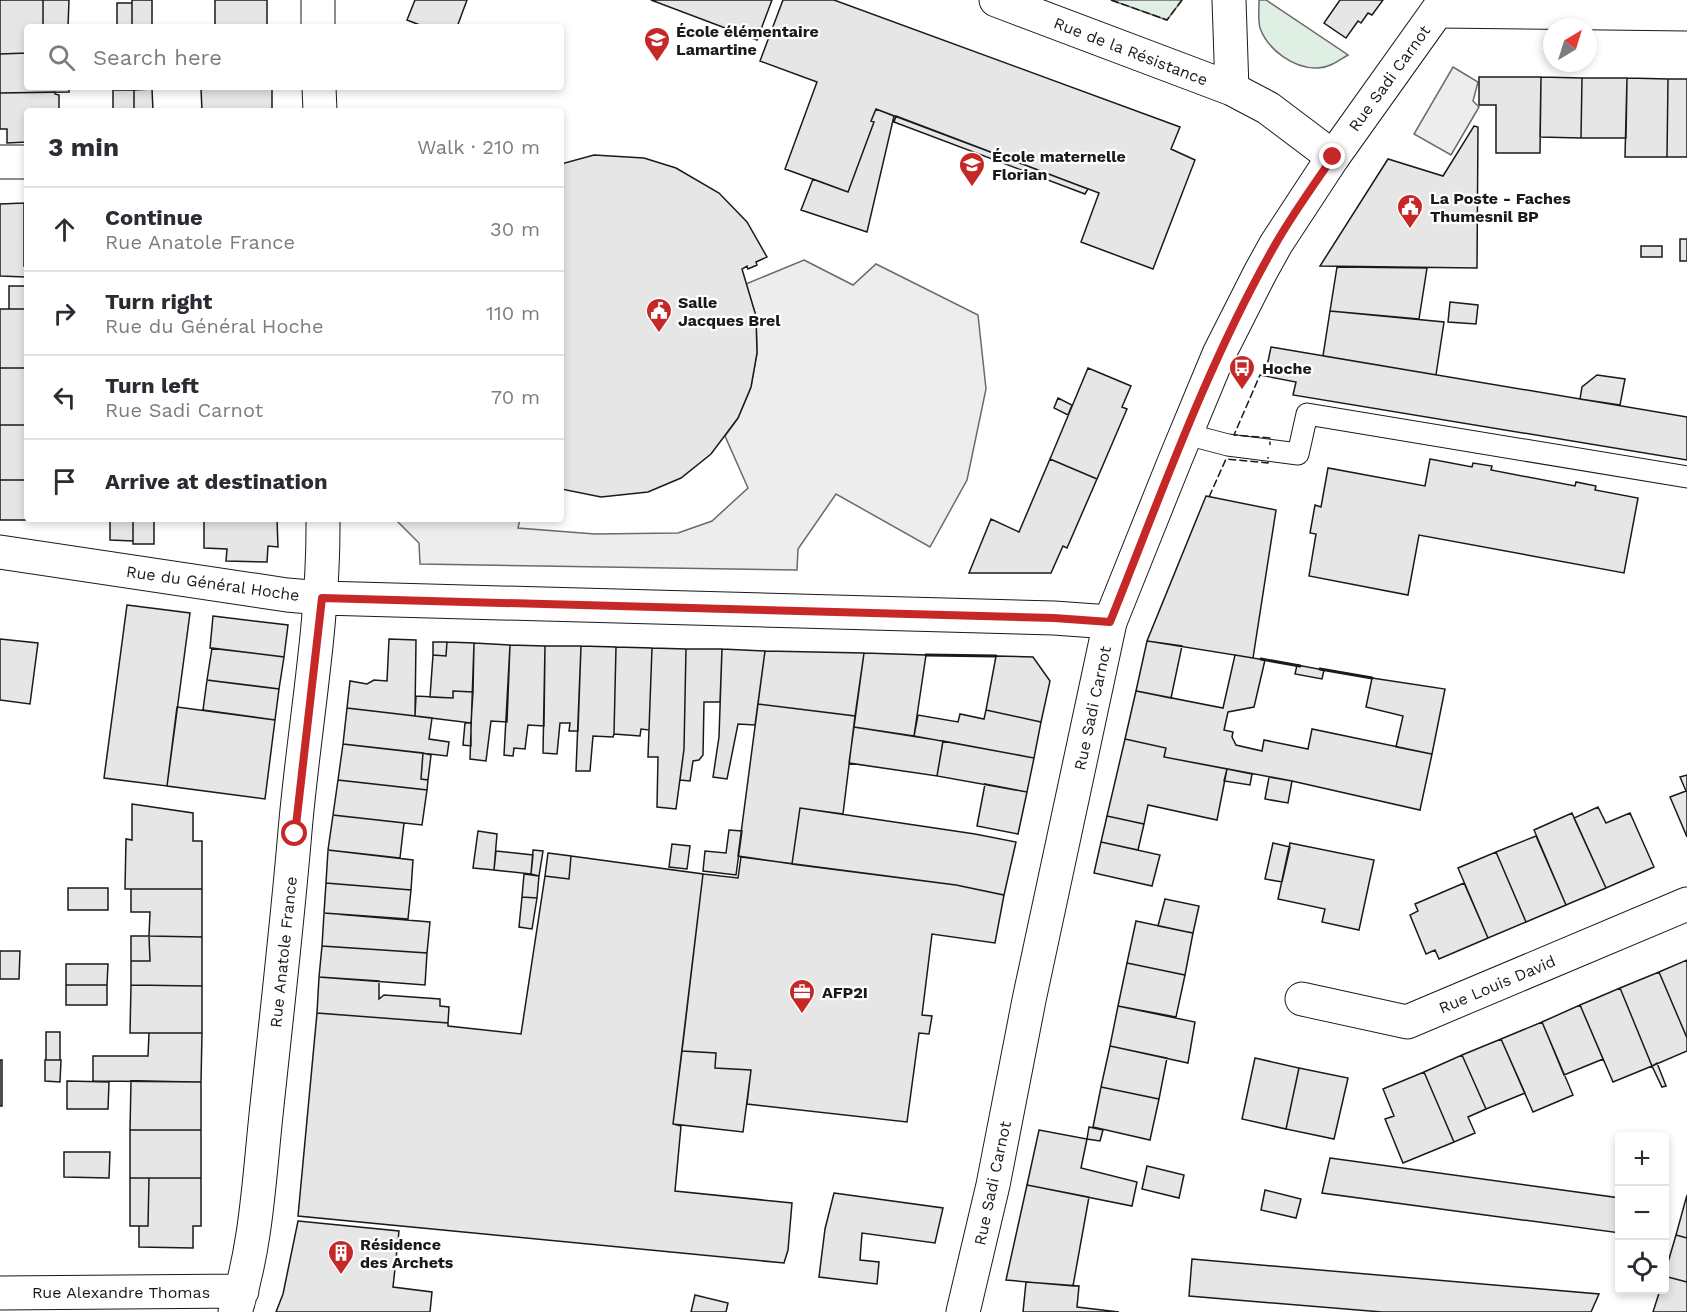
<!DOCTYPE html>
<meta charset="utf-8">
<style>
body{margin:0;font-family:"Work Sans",sans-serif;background:#f2f2f3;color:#2b2b33}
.controls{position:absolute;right:18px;bottom:18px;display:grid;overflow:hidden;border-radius:6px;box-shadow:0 3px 9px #0003}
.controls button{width:54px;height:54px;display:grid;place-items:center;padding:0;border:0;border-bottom:2px solid #e1e1e2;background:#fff;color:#2b2b33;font:30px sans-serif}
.compass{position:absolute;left:1543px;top:18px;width:54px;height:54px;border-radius:50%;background:#fff;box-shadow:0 3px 9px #0003;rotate:38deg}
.stop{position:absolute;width:18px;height:18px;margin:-14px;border:4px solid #c62828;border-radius:50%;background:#fff}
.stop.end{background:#c62828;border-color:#fff;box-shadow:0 2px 6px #0008}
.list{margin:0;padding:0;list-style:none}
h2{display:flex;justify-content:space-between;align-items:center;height:78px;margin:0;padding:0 24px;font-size:26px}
h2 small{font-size:20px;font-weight:400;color:#7c7c81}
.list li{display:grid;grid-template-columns:39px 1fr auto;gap:18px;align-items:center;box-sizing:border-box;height:84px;padding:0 24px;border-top:2px solid #e1e1e2}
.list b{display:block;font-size:22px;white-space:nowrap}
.list p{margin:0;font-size:20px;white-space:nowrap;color:#7c7c81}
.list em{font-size:20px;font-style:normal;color:#7c7c81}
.icon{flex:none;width:33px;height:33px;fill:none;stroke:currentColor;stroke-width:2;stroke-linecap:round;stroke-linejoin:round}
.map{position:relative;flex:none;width:1687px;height:1312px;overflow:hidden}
.search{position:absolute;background:#fff;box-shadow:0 3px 9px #0003;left:24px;top:24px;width:540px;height:66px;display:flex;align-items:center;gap:15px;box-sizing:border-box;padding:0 21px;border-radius:6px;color:#7c7c81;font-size:22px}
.panel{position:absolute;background:#fff;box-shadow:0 3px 9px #0003;left:24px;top:108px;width:540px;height:414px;border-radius:6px}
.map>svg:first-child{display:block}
</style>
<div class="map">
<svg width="1687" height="1312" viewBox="0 0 1687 1312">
<rect width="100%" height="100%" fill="#fff"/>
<path fill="#e0efe3" stroke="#6a6a6a" stroke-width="1.5" d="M1111,0h71l-15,20z
M1259,0h7l82,55c-9,5 -19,13 -30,13 -24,1 -50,-18 -58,-40 -2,-8 -1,-19 -1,-28z"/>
<path fill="#ededed" stroke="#6a6a6a" stroke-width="1.5" d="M1453,67l25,15 -5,19 6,6 -28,48 -37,-21z
M804,260l49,25 23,-21 102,51 8,74 -19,91 -37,67 -94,-53 -38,55 -1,21 -377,-6 -1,-21 -24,-24h125l-2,9 77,6 83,-1 34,-12 36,-33 -23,-52 13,-18 13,-31 6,-34 -1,-37 -10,-32z"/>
<path fill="#e6e6e6" stroke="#1a1a1a" stroke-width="1.5" d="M0,0h43v27h-16v26l-27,1z
M43,0h26l-1,27h-25z
M132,0h20v27h-20z
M215,0h52v27h-52z
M415,0h52l-10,27h-32l-18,-7z
M651,0h121l-15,40z
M783,0h51l346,127 -9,22 24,11 -42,109 -72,-27 18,-49 -223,-84 -5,12 3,1 -26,70 -63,-23 32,-87 -57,-21z
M1340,0h43l-11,15 -4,-2 -7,10 -3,-2 -12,17 -22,-15z
M117,3h15v24h-15z
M27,53v34h42v5l-69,1v-39z
M1479,77h62l-1,76h-44v-48h-17z
M1541,77l41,1 -1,60 -41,-1z
M1582,78h45l-1,60h-45z
M1627,78l41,1 -1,78h-42z
M1668,79h19v78h-20z
M272,88v23h-70l-1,-22z
M152,89l1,22h-19v-21z
M113,90h21v21h-21z
M55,92v2l4,1v16h-32v31l-20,1v-14h-7v-36z
M876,109l18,7 -27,116 -66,-22 12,-31 35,13 26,-70 -3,-1z
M896,116l192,73 -3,5 -191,-72z
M1474,126l4,1 -1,141 -157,-2 68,-107 55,17z
M594,155l50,3 32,10 43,25 28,29 20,35 -11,5 1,3 -9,4 -1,-3 -5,3 14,47 1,37 -6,34 -13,31 -27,36 -30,24 -33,14 -47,5 -40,-8v-325z
M24,203h3v63h-3z
M24,203l1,74 -25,-1v-72z
M1680,239h7v22h-7z
M1641,246h21v11h-21z
M1337,267l90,1 -8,51 -89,-8z
M9,286h16v23h-16z
M1450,302l28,3 -2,19 -28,-2z
M0,309h27v59h-27z
M1330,311l114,11 -8,53 -113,-19z
M1271,347l416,70v43l-394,-65 3,-13 -31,-6z
M0,368h27v57h-27z
M1088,368l43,18 -9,21 5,2 -30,70 -47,-20z
M1597,375l28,4 -5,26 -40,-6 2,-12z
M1058,398l14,7 -4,10 -14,-7z
M0,425h27v55h-27z
M1050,459l47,20 -30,69 -4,-2 -12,27h-82l22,-54 28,13z
M1430,459l42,8 1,-4 19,3 -1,4 84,16 1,-4 20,4 -1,4 43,8 -14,75 -205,-38 -11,60 -99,-19 7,-42 -6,-1 5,-28 6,2 7,-39 97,18z
M0,480h27v39l28,1h-55z
M1206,496l70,14 -23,148 -106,-17z
M110,519h23v22l-23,-1z
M133,519h21v25h-21z
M204,519h73l1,28 -10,-1 -1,16 -41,-1 1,-12 -23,-1z
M127,605l63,8 -23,173 -63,-8z
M213,616l75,9 -4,32 -74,-9z
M0,639l38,4 -8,61 -30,-4z
M389,639l27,1 -1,76 -68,-8 3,-27 17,3 7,-4 13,1z
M1147,641l35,5 -11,52 -35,-7z
M433,642h14l-1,14 -13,-1z
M447,642l27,1 -1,49 -20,-1v7l-23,-1 3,-42 13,1z
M474,643l36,2 -3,77 -16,-1 -5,40 -16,-2z
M510,645l35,1 -1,80 -16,-1 -3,24 -11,-1 -1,8 -9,-1z
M545,646h36l-3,85h-9l1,-8h-10l-3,31 -14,-1z
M581,646l35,1 -2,87 -1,3 -20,-1 -3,35h-14z
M616,647l36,1 -3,82 -8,-1 -1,7 -26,-2z
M212,648l72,9 -5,32 -72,-9z
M652,648l34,1 -2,100 -8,60 -19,-2 1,-50h-10z
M686,649h36l-2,53h-16l-1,53 -4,5 -6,1 -3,20 -10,-1 4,-31z
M722,649l43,2 -10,74 -17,-1 -11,55 -14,-2 6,-40z
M765,651l99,2 -9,63 -97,-12z
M864,653l62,2 -12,81 -60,-9z
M1235,655l30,5 -11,47 -26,5 -4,18 9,2 -1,5 4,8 26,6 2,-11 44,9 4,-20 120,25 -12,56 -128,-29 -128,-24 2,-9 -41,-9 11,-48 87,17z
M996,656l37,1 17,24 -9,41 -55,-12z
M1297,665l27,5 -2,9 -27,-5z
M1372,678l73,11 -13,65 -36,-7 7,-31 -37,-9z
M207,680l72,9 -4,31 -72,-10z
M453,691l20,1 -2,31 -56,-7 1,-20 37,2z
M758,704l97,12 -12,98 -43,-6 -8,56 -54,-8z
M177,707l98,13 -10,79 -98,-13z
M347,708l85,10 -3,21 20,3 -2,14 -104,-12z
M986,710l55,12 -7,36 -120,-22 4,-21 40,7 2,-8 24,5z
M465,723h6v23l-8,-1z
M854,727l89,14 -6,35 -88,-13z
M1125,739l41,9 -2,9 63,12 -10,51 -69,-15 -4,19 -37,-8z
M943,741l91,17 -7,34 -90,-16z
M343,744l80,9 -2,26 7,1 -1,10 -89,-10z
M423,753l8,2 -3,25 -7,-1z
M1227,769l25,5 -2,11 -26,-4z
M1687,775v62l-17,-40 16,-6 -6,-14z
M1269,777l23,4 -4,22 -23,-4z
M338,780l89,10 -5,35 -89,-10z
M985,784l42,8 -9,42 -41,-8z
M132,804l61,9v28h9v48h-77l1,-50 6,1z
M1598,807l8,16 24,-10 24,54 -48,21 -32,-70z
M800,808l175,26 41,8 -12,53 -48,-10 -164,-21z
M1572,813l34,75 -40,17 -32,-75z
M333,815l71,8 -4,35 -72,-8z
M1107,816l37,8 -6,26 -37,-8z
M729,830l13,1 -6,44 -33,-4 2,-20 21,2z
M478,831l19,3 -3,36 -21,-2z
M1536,836l30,69 -40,17 -30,-70z
M1101,842l59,13 -8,31 -58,-13z
M1273,843l17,4 -8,35 -17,-3z
M1290,843l84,17 -15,70 -37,-8 3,-13 -47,-10z
M672,844l18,2 -3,23 -18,-2z
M328,850l85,10 -2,30 -85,-7z
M533,850l10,1 -4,25 -8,-2z
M496,851l37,4 -2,19 -37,-4z
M1496,852l30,70 -38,16 -30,-70z
M548,853l23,3 -2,23 -24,-3z
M571,856l132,18 -30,250 8,2 -6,65 117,12 -4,47 -4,13 -486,-47 19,-203 131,10v3l73,8 24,-158 24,3z
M741,857l215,28 48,10 -9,48 -63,-9 -10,81 10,1 -3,18 -10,-1 -12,89 -160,-18 4,-34 -36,-2 1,-15 -34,-2 21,-177 35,4z
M524,874l15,2 -2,22 -15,-1z
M326,883l85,7 -3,29 -84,-6z
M1464,883l24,55 -49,21 -4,-9 -9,4 -16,-39 8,-4 -3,-7z
M68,888h40v22h-40z
M131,889h71v48l-53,-1 1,-24h-19z
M522,897l15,1 -5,31 -13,-2z
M1165,899l34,7 -6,27 -35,-7z
M324,913l106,9 -3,31 -105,-7z
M1136,921l57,12 -8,42 -58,-12z
M131,936h18l1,25h-19z
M149,936l53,1v49l-71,-1v-24h19z
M322,946l105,7 -2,32 -106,-8z
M0,951h20l-1,28h-19z
M1687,960v78l-28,-66z
M1127,963l58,12 -9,42 -58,-11z
M66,964h42l-1,21h-41z
M1659,972l28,66v13l-35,15 -32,-78z
M319,977l60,4v18l5,-4 56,4v7l9,1 -1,16 -131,-10z
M66,985h41v20h-41z
M131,985l71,1v47h-72z
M1620,988l32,78 -39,16 -33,-77z
M1580,1005l23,54 -39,16 -22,-53z
M1118,1006l77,16 -7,41 -78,-17z
M1542,1022l31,73 -40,17 -32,-73z
M46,1032h14v28h-14z
M149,1033h53l-1,49 -108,-1v-25h55z
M1501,1039l24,54 -39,16 -24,-54z
M1110,1046l57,12 -8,41 -58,-12z
M682,1051l34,2 -1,15 36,2 -8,62 -70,-8z
M1462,1055l24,54 -18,8 7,16 -21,9 -30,-70z
M1255,1058l44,10 -13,61 -44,-10z
M0,1060h2v46h-2z
M45,1060h16l-1,22 -15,-1z
M1657,1063l9,23 -4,1 -10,-21z
M1299,1068l49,10 -14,61 -48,-10z
M1424,1072l30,70 -51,21 -18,-44 9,-3 -11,-27z
M67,1081l42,1 -1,27h-41z
M131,1081l70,1v48h-71z
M1101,1087l58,12 -9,41 -57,-13z
M1089,1127l14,3 -3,11 -13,-2z
M130,1130h71v48h-71z
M1039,1130l48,9 -6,29 56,14 -5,24 -105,-21z
M64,1152h46l-1,26 -45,-1z
M1330,1158l290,40v35l-298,-40z
M1147,1166l37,9 -5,23 -37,-9z
M130,1178h19l-1,48h-18z
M149,1178h52v48h-8v22l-54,-1v-21h9z
M1027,1185l62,12 -16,89 -67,-6z
M1265,1190l36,9 -5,19 -35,-8z
M834,1193l109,15 -8,35 -73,-10 -2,27 19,2 -2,22 -58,-7 6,-48z
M1687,1195v43l-11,-3z
M298,1221l101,10 -6,56 39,5 -2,20h-154l7,-18z
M1676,1235l11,3v44l-23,-6z
M1192,1259l407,35 -8,18h-209l-193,-16z
M1664,1276l23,6v30h-34l7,-22h4z
M1026,1282l53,4 -2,21 42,5h-96z
M695,1295l33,8 -2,9h-35z"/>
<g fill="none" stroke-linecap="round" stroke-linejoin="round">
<defs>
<path id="service" d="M1186,434l42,11 70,9 9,-40 380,63"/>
<path id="minor" d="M318,0v27
M996,0l236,89
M1229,0l3,89 36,19 65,49
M1438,11l249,3
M319,87l1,24
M0,162h27
M0,552l287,43 35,3 732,20 56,4
M1302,999l105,23 280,-118
M0,1293l242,-2
M235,1312c21,-63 24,-131 31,-197 10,-95 21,-189 29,-284 9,-104 29,-207 28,-312"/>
<path id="tertiary" d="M963,1312l30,-127 36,-185 81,-378 65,-162 44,-106 41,-81 16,-29 57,-87 112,-157"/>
</defs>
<use href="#service" stroke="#1a1a1a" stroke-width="23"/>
<use href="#minor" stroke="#1a1a1a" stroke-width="35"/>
<use href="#tertiary" stroke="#1a1a1a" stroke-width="35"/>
<use href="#service" stroke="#fff" stroke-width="21"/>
<use href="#minor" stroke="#fff" stroke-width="33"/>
<use href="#tertiary" stroke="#fff" stroke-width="33"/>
<path stroke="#1a1a1a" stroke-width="1.5" stroke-dasharray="8 3" stroke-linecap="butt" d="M1111,0l56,20 15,-20
M1265,376l-5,-1 -26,60 36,3v7
M1209,497l17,-38 42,4v-6"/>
<path stroke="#1a1a1a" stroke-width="3" d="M926,655l70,1
M1261,659l39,7
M1320,669l52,9"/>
</g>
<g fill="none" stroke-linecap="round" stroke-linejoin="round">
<path stroke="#c62828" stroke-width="8" d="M295,834l27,-236 732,20 56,4c51,-127 97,-258 165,-377 17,-30 38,-59 58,-88"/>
</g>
<defs>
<symbol id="school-pin" viewBox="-11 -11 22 30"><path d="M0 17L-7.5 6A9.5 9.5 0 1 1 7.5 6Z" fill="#c62828" stroke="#fff"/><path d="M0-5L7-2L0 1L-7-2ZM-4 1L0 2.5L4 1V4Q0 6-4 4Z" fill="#fff"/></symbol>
<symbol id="civic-pin" viewBox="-11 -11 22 30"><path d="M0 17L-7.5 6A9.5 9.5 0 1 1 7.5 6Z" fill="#c62828" stroke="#fff"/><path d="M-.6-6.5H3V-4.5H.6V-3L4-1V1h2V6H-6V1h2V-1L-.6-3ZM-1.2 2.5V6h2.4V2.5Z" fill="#fff"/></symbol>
<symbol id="bus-pin" viewBox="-11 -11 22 30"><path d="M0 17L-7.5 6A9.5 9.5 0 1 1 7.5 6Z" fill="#c62828" stroke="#fff"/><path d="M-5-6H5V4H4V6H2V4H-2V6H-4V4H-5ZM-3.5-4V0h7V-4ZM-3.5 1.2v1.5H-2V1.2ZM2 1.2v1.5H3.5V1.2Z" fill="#fff"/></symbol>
<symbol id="office-pin" viewBox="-11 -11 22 30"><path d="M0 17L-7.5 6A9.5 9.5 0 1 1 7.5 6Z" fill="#c62828" stroke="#fff"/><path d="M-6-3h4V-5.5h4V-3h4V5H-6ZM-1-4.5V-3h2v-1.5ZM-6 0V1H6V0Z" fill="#fff"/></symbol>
<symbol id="building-pin" viewBox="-11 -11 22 30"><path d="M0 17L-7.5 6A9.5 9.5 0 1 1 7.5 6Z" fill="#c62828" stroke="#fff"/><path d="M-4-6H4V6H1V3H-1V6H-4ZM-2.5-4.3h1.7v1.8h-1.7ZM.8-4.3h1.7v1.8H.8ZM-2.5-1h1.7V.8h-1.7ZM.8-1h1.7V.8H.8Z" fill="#fff"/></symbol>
</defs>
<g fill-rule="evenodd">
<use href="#school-pin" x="642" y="25" width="30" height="40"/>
<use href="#school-pin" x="957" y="150" width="30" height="40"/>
<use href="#civic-pin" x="1395" y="192" width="30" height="40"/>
<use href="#civic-pin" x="644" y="296" width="30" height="40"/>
<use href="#bus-pin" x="1227" y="353" width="30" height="40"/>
<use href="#office-pin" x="787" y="977" width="30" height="40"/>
<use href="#building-pin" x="326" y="1238" width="30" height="40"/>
</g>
<g text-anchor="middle" stroke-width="4.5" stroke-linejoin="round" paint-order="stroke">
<g font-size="16" font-weight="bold" fill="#1a1a1a" stroke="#fff" text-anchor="start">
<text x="676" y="37">École élémentaire<tspan x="676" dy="18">Lamartine</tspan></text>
<text x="992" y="162">École maternelle<tspan x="992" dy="18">Florian</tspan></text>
<text x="1430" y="204">La Poste - Faches<tspan x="1430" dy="18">Thumesnil BP</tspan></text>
<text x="678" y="308">Salle<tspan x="678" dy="18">Jacques Brel</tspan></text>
<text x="1262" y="374">Hoche</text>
<text x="822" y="998">AFP2I</text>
<text x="360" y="1250">Résidence<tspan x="360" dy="18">des Archets</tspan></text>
</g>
<g font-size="16" fill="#1a1a1a" stroke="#fff">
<text transform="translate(1131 51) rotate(21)" y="6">Rue de la Résistance</text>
<text transform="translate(1389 78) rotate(-54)" y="6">Rue Sadi Carnot</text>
<text transform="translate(213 583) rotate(8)" y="6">Rue du Général Hoche</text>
<text transform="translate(1092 708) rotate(-78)" y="6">Rue Sadi Carnot</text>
<text transform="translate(283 952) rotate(-84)" y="6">Rue Anatole France</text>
<text transform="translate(1497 984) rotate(-23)" y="6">Rue Louis David</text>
<text transform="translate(992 1183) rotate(-78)" y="6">Rue Sadi Carnot</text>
<text x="121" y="1298">Rue Alexandre Thomas</text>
</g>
</g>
</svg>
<div class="controls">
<button>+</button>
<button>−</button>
<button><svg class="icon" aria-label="locate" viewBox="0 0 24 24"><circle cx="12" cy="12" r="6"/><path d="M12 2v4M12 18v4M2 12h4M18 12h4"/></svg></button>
</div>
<svg class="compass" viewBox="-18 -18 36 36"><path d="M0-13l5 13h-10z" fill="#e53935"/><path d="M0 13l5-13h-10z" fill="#7c7c81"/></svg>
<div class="stop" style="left:295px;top:834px"></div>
<div class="stop end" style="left:1333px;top:157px"></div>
<div class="search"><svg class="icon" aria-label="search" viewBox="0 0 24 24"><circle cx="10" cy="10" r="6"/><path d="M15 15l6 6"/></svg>Search here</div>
<section class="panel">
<h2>3 min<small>Walk · 210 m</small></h2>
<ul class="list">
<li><svg class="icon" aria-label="ahead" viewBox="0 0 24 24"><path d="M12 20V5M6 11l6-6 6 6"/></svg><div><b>Continue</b><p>Rue Anatole France</p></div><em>30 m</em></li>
<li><svg class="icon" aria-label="right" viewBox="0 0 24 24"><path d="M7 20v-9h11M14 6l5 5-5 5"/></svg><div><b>Turn right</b><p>Rue du Général Hoche</p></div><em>110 m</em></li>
<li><svg class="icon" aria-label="left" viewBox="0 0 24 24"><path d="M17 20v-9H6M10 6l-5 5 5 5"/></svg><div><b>Turn left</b><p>Rue Sadi Carnot</p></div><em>70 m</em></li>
<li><svg class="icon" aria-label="arrive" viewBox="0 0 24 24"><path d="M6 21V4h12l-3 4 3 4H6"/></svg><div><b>Arrive at destination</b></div></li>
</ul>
</section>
</div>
